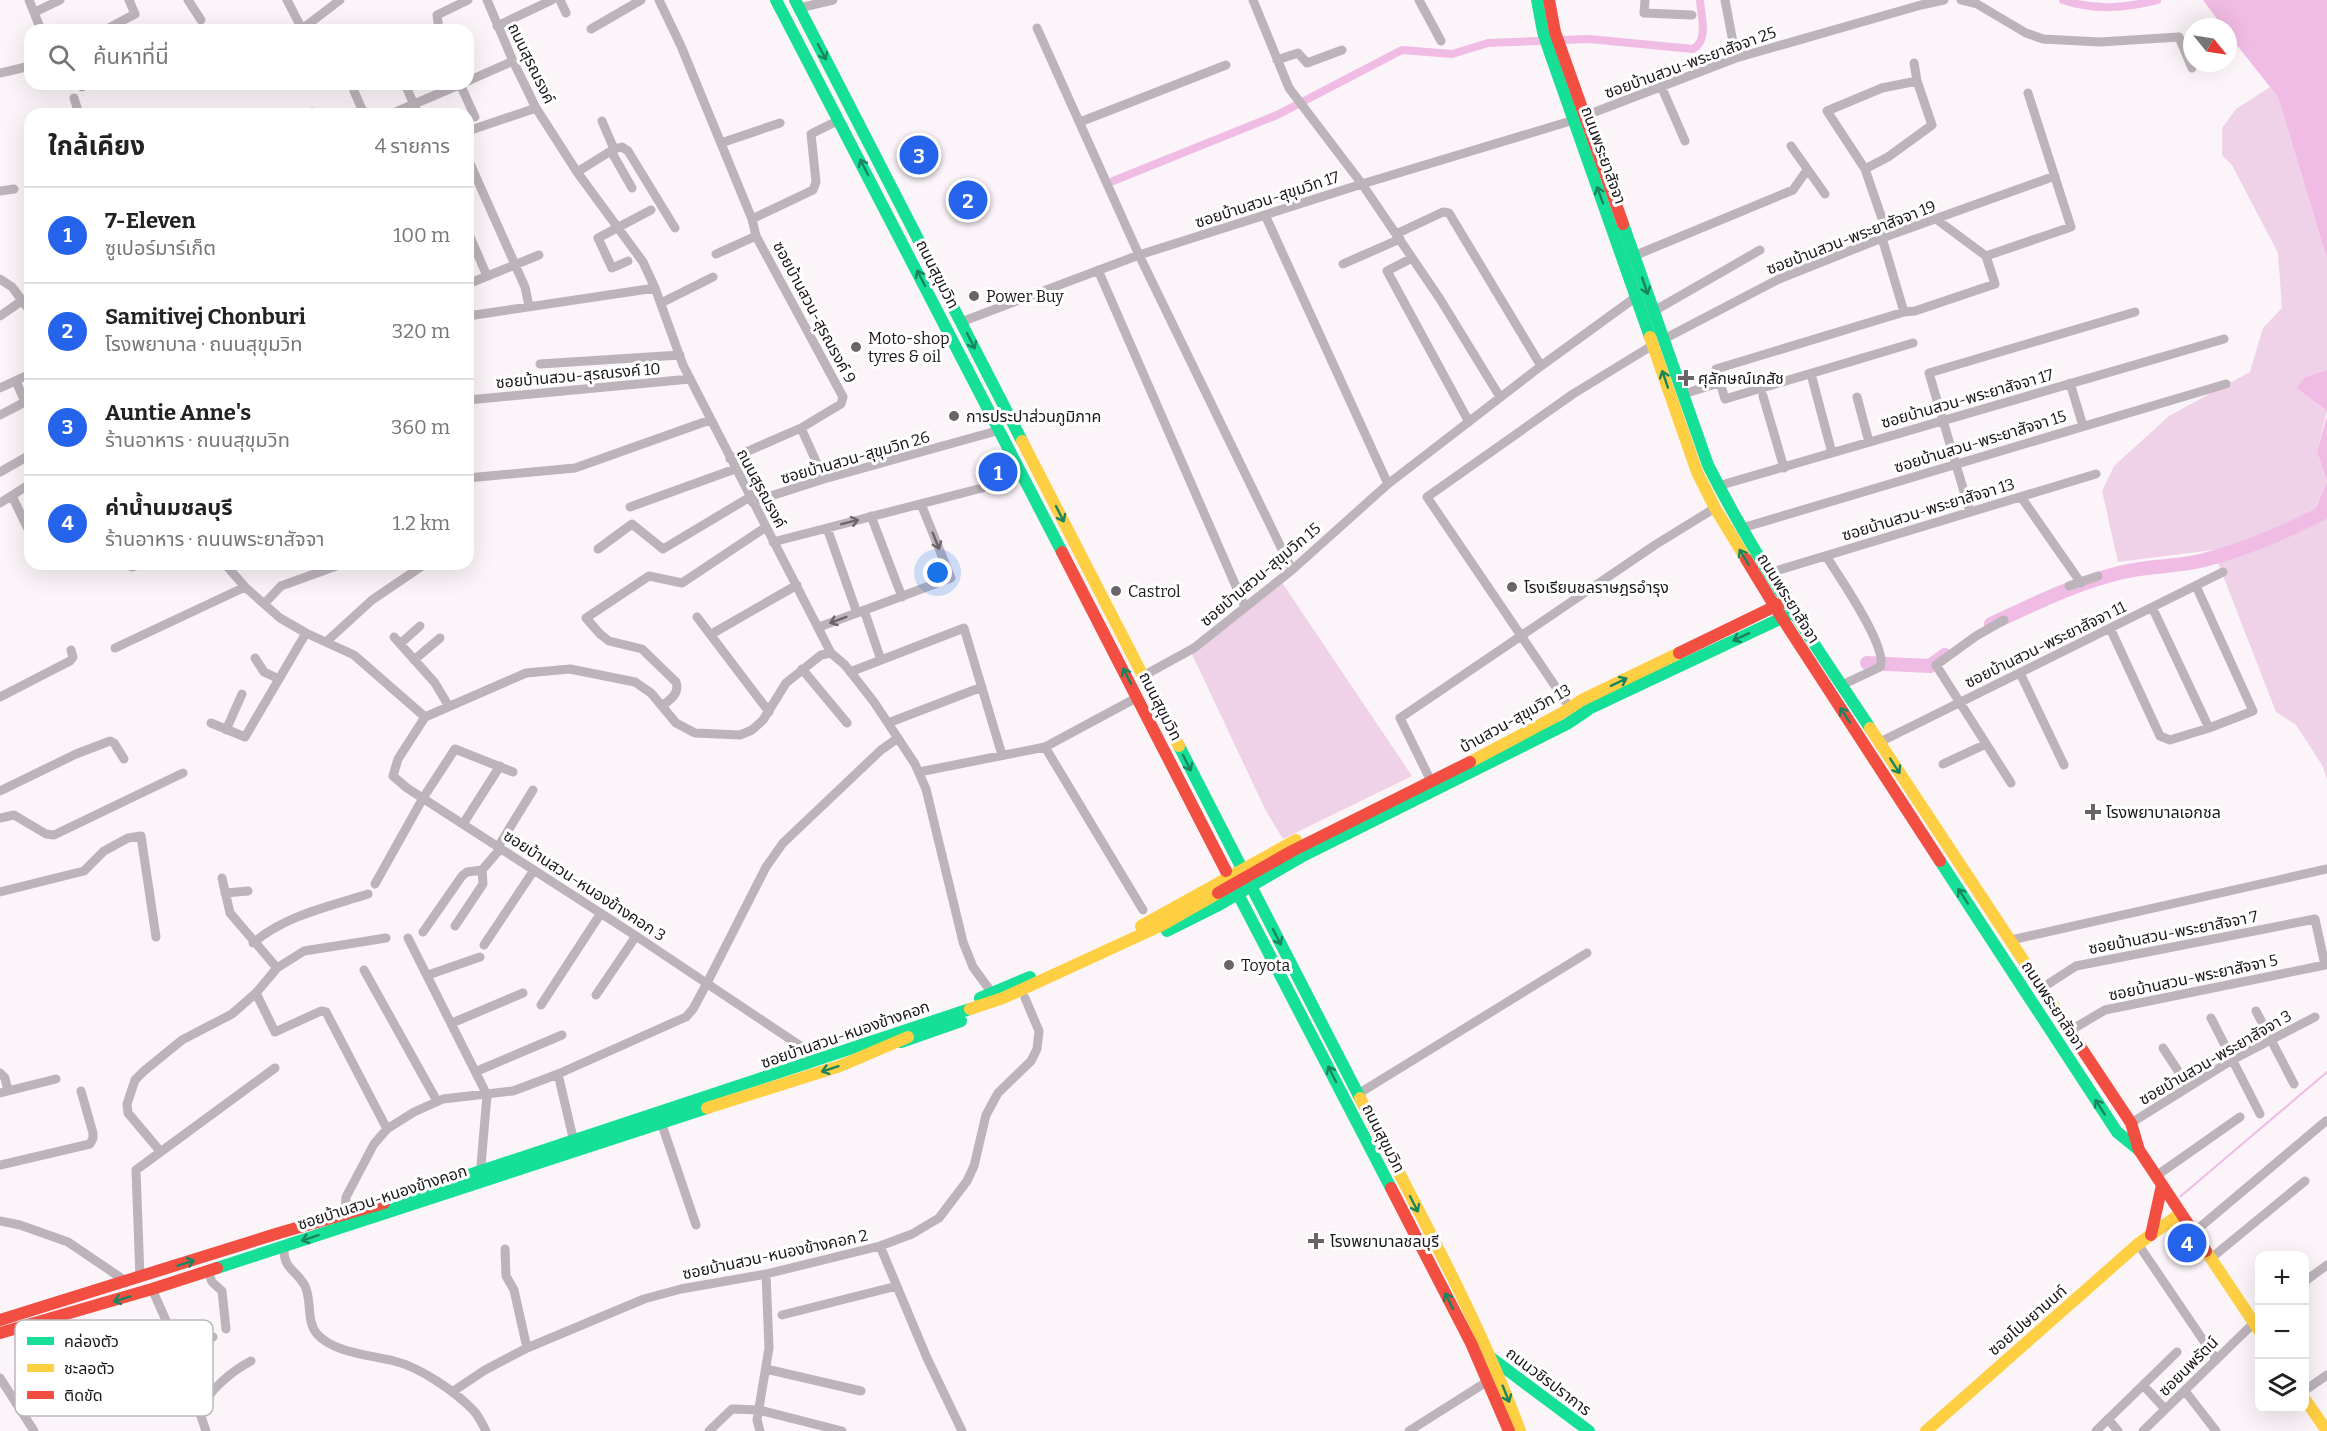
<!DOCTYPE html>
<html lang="th">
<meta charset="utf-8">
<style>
body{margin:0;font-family:Bitter,"Noto Sans Thai",serif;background:#f2f2f2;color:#222}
.controls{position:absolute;right:18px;bottom:18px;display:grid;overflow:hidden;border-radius:12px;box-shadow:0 6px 24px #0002}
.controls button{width:54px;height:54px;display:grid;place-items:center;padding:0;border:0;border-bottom:2px solid #e0e0e0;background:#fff;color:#222;font:30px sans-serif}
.compass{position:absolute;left:2183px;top:18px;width:54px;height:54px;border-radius:50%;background:#fff;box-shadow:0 6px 24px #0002;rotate:120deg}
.you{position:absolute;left:938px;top:573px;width:21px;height:21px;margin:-15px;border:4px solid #fff;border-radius:50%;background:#1a73e8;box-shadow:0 0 0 9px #1a73e833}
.badge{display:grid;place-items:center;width:39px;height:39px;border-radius:50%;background:#2563eb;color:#fff;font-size:20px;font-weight:700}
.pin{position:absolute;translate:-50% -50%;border:3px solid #fff;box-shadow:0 2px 6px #0006}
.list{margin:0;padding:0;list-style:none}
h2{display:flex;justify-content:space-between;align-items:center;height:78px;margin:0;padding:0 24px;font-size:26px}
h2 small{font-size:20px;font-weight:400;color:#767676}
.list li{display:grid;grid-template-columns:39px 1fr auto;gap:18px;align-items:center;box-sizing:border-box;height:96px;padding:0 24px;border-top:2px solid #e0e0e0}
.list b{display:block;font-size:22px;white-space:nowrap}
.list p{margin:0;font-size:20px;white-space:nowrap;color:#767676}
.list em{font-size:20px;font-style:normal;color:#767676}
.icon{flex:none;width:33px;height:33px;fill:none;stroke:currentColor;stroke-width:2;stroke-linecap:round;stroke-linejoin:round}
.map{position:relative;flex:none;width:2327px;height:1431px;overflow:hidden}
.search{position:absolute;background:#fff;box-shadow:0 6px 24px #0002;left:24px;top:24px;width:450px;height:66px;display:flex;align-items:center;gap:15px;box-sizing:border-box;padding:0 21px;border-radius:18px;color:#767676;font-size:22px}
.panel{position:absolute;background:#fff;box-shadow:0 6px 24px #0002;left:24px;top:108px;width:450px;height:462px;border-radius:18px}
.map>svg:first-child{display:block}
</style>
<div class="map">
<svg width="2327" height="1431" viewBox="0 0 2327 1431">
<rect width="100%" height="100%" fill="#fbf4f9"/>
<path fill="#efd2e8" d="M2270,87l8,10 49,162v111l-22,7 -9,11 31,23 -10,40 10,31 -12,26 12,1v270l-5,-14 -26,-40 -20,-13 -63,-162 -95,12 -16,-71 12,-25 55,-50 81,-44 13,-44 19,-20 -4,-55 -46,-88 -10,-10v-27l14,-19z
M1281,581l131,195 -129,63 -17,-28 -75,-159z"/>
<path fill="#f0bbe4" d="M2203,0h124v259l-49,-162 -50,-63v-7h-5z
M2327,370v41l-31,-23 9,-11z
M2327,416v93h-12l12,-27 -10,-31z"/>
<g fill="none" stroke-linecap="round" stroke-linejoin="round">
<path stroke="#f0bbe4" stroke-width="2" d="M2181,1196l146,-124"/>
<path stroke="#f0bbe4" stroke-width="8" d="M2063,0c32,11 62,8 94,0
M1113,181l164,-66 125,-65 50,4 36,-11 101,-4 104,10c16,-8 8,-34 7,-49"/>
<path stroke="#f0bbe4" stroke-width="14" d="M1991,624c43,-20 85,-41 132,-52 25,-6 51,-5 77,-11 45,-11 85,-29 127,-50
M1867,663l63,3 15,-11"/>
<path stroke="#bdb3ba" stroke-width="9" d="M29,0l12,30
M188,0l13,20
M287,0l15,29 38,-29
M487,0l26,61 23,47 41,64 66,90 12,26 28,77 148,288 14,12 29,37 41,62 11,25 37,153 10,25 19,26
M560,0l6,13
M659,0l22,46 71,173 4,17 87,161 -2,7 -40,24 -71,31
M1253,0l36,88 73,96 78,115 60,98
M1419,0l22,41
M1645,0l-1,13 48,2
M1725,0l11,58
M1961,0l16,4 49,29 17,6 57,3 79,-5 13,31
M799,8l34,-8
M35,12l25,-12
M497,26l55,-26
M1037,28l102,227 153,315
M591,29l50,-29
M105,30l30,-16 -6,-14
M439,30l-2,-15 31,-15
M1277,60l21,-7 9,10 35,-13
M0,73l26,-6
M468,81l45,-20
M81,84l1,3
M405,84l13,30
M460,84l15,33
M1661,86l24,55
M354,91l10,23
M74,98l5,16
M312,112l1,2
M391,114l70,-30
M602,121l12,28
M1080,122l146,-57
M468,131l68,-23
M721,143l59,-20
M1791,146l34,48
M611,151l21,37
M468,159l57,128 4,19
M1865,169l23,-12 44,-32 -15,-44 -3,-18
M577,172l37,-23 8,-2 6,4 47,77
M0,191l14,-2
M1265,215l123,269
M752,219l61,-29 3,-8 -5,-48 28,-14
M1936,219l50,37
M468,232l19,44
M1396,234l47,-22 6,1 92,153
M1888,236l-23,-67 -38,-58 55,-23 35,-7
M1882,238l22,74 11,-1 80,-27 -9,-28 85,-29 -43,-134
M716,254l40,-18
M1412,258l-25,13 82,151
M1629,258l164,-68 14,-20
M628,261l-16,7 -14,-30 53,-28
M1343,264l57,-25
M1098,270l147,337
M0,279l12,8 18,24
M468,284l71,-29
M661,303l52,-26
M1654,311l106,-61
M1904,312l-188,57 9,30 188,-56
M0,316l23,-16
M468,316l187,-28
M961,322l178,-67 223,-71 212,-64 162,-62 185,-53 23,-5
M1664,339l115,-60 103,-41 173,-62
M540,364l140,-9
M1811,374l21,79
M2070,383l13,43
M0,388l30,-14
M1683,394l36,-11
M1763,396l21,72
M1857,397l12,45
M468,400l222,-21
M0,415l25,-13 -9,-21
M801,428l23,51
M0,472l30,-17
M468,478l107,-10 135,-48
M1718,486l506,-147
M12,496l18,37
M2021,497l60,86
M752,502l72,-23 176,-49
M0,503l30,-19
M630,507l105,-38
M1970,512l-41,-139 206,-61
M871,516l31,81
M827,528l30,85
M1742,528l484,-144
M773,542l209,-54 40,-16
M598,549l34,-25 31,25 87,-52
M1826,556c12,19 63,92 54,111l-38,18
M127,564l5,3 11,-3
M225,564l20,23 35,31 26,15 48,22 71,62
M1769,573l327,-99
M2069,586l29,-10
M264,604l17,-18 61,-22
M2152,607l57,121 44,-17 -57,-125
M864,610l17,50
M697,617l72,95
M2004,620l-28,16 -40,29 75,118
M819,627l132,-49 -30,-74
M2110,628l50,108 10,4 39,-12
M715,632l82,-47
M394,637l41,46 13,22
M326,642l46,-42 53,-36
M400,644l20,-18
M115,648l130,-61
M255,658l9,14 15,7
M414,660l26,-22
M802,669l45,54
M850,672l114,-44 38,127
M2020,673l44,92
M1143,676l51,-28 98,-78 96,-86 153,-118 95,-69
M0,697l70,-36 3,-4 -2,-7
M1568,705l-141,-208 146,-103 80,-49
M662,706c8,-6 18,-13 14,-24l-34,-33 -33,-8 -9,-7 -14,-16 63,-42 33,7 84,-56
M425,717l-27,42 -5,17 14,12 229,148 166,111 5,18
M425,717l101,-44 44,-4 65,13 16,11 25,30 19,10 45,2 12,-5 11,-10 23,-37 35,-28 10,-2
M211,723l34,14 61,-104
M888,723l94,-36
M226,730l16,-36
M1880,742l343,-170
M1045,747l98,163
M1943,764l43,-20
M919,772l126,-25 93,-50
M1428,775l-28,-57 255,-173 60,-37
M0,791l76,-37 34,-13 4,2 10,16
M0,818l14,-3 32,19 8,1 129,-62
M463,824l37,-58
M498,847l35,-57
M222,878l8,35 47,55
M375,884l48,-86 32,-49 58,23
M0,892l84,-21 20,-20 24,-13 13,-2 15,101
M225,893l23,-2
M455,926l28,-42 -1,-14
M423,932l39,-56 5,-4 15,-2 19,-22
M386,938l-82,13 -27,17 -21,25 19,39 46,-21 5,1 61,117
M408,938l79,157 -7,82
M2011,940l316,-71
M253,943c33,-28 75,-36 115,-49
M484,945l50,-75
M364,970l73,131
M428,975l52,-18
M2042,988l34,-22 239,-47 10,46 -220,45 -34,20
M596,995l40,-59
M541,1005l60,-92
M2256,1011l38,73
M2211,1018l49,96
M452,1023l71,-30
M2163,1048l25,38
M477,1071l85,-36
M0,1073l5,5 3,13
M558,1074l16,68
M0,1093l56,-14
M1358,1094l229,-141
M661,1122l35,103
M2131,1123l101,-63 83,-43
M160,1151l-32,-38 -1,-9 8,-24 9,-9 38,-31 50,-26 24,-21
M0,1165l90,-21 3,-6v-5l-12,-42
M2156,1176l84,-59
M345,1216l1,-19 28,-53 13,-15 27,-17 29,-13 70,-8 45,-17 128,-57 7,-8 14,-26 59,-116 17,-24 98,-93 17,-12
M0,1221l20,4 48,17 59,40
M2193,1233l133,-112
M2138,1244l78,115
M880,1246l47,112 35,73
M284,1247c-1,23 12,22 21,39 7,14 1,35 12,48 17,19 53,21 77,27 26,6 62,31 80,50 5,6 9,14 12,20
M505,1249l1,27 8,14 13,58
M2210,1259l95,-78
M208,1271l4,11 10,9 4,38
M140,1278l-4,-108 139,-102
M2304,1282l23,-17
M152,1289l24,54 30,88
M782,1315l115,-29
M178,1351l35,-14
M766,1369l95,22
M0,1378l34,53
M2143,1385l22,24
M2185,1391l31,40
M2304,1391l23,-16
M452,1392l33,-22 42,-22 117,-49 37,-10 85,-15 114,-28 32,-12 27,-16 28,-37 7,-15 12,-51 12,-22 33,-32 6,-12 2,-18 -14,-33
M198,1410c14,-21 30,-37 53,-49
M2108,1419l10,12
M709,1431l23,-22 27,1 83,21
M760,1431l-3,-11 12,-72 -3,-74
M1409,1431l79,-50
M2096,1431l81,-79
M2143,1431l117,-114"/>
<path stroke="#16e098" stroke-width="12" d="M776,0l286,552
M795,0l227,441
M1537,0l6,32 7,21 100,284
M1623,224l85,241c46,92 105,177 162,263
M1582,712l206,-97
M1179,746l181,352
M1940,861l177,271 22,18
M1226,871l165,317
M1167,931l50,-25 84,-49 266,-133 21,-14
M980,998l50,-21
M901,1042l60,-21
M384,1203l586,-194
M217,1268l490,-160
M1490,1357l99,74"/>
<path stroke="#ffcf43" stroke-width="12" d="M1650,337l47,135 18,36 31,51
M1022,441l157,305
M1870,728l196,297
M1470,762l92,-49 20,-13 97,-47
M1141,926l155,-86
M970,1009l33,-11 159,-73 56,-32
M1360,1098c56,109 117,217 160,333
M707,1108l133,-42 68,-29
M2206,1251l54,81
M2304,1398l23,33
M1926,1431l212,-187 42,-30"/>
<path stroke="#f24e42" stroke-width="12" d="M1549,0l6,32 68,192
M1062,552l164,319
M1746,559l36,59 158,243
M1679,653l107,-52
M1218,893l74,-42 178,-89
M2066,1025l65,98 8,27 67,101
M1391,1188l80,155 38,88
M2151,1235l11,-50
M0,1320l279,-87 105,-30
M0,1333l152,-44 65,-21"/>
</g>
<defs><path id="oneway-shaft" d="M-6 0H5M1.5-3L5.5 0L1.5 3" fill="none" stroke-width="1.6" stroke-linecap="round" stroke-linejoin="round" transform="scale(1.5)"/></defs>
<g stroke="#18855f">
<use href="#oneway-shaft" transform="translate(822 52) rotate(62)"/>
<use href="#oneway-shaft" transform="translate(864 167) rotate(-117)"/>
<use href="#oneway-shaft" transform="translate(1600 195) rotate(-110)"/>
<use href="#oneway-shaft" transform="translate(921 278) rotate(-117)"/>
<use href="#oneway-shaft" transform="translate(1645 286) rotate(71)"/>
<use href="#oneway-shaft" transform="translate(971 341) rotate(63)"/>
<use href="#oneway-shaft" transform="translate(1665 379) rotate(-109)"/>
<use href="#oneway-shaft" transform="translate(1060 514) rotate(63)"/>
<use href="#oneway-shaft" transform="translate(1744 557) rotate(-121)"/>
<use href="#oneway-shaft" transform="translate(1741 637) rotate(155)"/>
<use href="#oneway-shaft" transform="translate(1127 676) rotate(-117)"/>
<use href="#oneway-shaft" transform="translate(1619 682) rotate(-26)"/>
<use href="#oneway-shaft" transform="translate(1845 715) rotate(-123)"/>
<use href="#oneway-shaft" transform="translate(1187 763) rotate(63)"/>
<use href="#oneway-shaft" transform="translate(1895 766) rotate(57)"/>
<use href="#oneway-shaft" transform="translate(1963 896) rotate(-123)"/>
<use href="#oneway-shaft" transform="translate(1277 937) rotate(63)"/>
<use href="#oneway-shaft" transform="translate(830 1069) rotate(162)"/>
<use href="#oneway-shaft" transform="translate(1332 1074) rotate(-117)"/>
<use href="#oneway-shaft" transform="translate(2100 1107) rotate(-123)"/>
<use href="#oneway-shaft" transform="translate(1414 1204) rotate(63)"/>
<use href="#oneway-shaft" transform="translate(310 1238) rotate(161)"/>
<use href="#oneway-shaft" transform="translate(186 1263) rotate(-19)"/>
<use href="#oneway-shaft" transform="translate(122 1299) rotate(163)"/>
<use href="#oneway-shaft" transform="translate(1449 1301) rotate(-117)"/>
<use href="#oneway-shaft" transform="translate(1506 1394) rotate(68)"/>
</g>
<g stroke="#6c646a">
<use href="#oneway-shaft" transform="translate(850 522) rotate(-14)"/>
<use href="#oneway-shaft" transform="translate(936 541) rotate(68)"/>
<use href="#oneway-shaft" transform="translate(838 620) rotate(159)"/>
</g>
<g fill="#696468" stroke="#fff" stroke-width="2">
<circle cx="974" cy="296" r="6"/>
<circle cx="856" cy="347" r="6"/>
<path d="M1683 369h6v6h6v6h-6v6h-6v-6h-6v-6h6z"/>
<circle cx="954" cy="416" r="6"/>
<circle cx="1512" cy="587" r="6"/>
<circle cx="1116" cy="591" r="6"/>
<path d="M2090 803h6v6h6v6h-6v6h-6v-6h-6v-6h6z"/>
<circle cx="1229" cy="965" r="6"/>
<path d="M1313 1232h6v6h6v6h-6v6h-6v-6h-6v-6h6z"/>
</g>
<g text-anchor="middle" stroke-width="6" stroke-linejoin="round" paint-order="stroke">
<g font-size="16" fill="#1b161a" stroke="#fff">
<text transform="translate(1690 62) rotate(-20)" y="6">ซอยบ้านสวน-พระยาสัจจา 25</text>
<text transform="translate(532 63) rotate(64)" y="6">ถนนสุรณรงค์</text>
<text transform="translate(1604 155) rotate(70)" y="6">ถนนพระยาสัจจา</text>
<text transform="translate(1267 199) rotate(-18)" y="6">ซอยบ้านสวน-สุขุมวิท 17</text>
<text transform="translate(1851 237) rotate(-21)" y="6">ซอยบ้านสวน-พระยาสัจจา 19</text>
<text transform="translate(938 274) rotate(63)" y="6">ถนนสุขุมวิท</text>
<text transform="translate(815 312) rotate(62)" y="6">ซอยบ้านสวน-สุรณรงค์ 9</text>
<text transform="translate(578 375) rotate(-5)" y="6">ซอยบ้านสวน-สุรณรงค์ 10</text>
<text transform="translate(1967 398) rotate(-16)" y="6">ซอยบ้านสวน-พระยาสัจจา 17</text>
<text transform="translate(1980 441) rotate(-17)" y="6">ซอยบ้านสวน-พระยาสัจจา 15</text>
<text transform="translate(855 457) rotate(-16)" y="6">ซอยบ้านสวน-สุขุมวิท 26</text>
<text transform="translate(762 488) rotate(62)" y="6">ถนนสุรณรงค์</text>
<text transform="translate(1928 509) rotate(-17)" y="6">ซอยบ้านสวน-พระยาสัจจา 13</text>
<text transform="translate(1260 574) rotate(-40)" y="6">ซอยบ้านสวน-สุขุมวิท 15</text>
<text transform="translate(1789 598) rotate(58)" y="6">ถนนพระยาสัจจา</text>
<text transform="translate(2045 644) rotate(-26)" y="6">ซอยบ้านสวน-พระยาสัจจา 11</text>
<text transform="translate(1161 706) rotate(63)" y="6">ถนนสุขุมวิท</text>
<text transform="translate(1515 718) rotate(-29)" y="6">บ้านสวน-สุขุมวิท 13</text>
<text transform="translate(585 885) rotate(33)" y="6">ซอยบ้านสวน-หนองข้างคอก 3</text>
<text transform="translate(2173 932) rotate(-11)" y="6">ซอยบ้านสวน-พระยาสัจจา 7</text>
<text transform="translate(2193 977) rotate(-12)" y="6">ซอยบ้านสวน-พระยาสัจจา 5</text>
<text transform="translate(2054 1005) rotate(57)" y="6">ถนนพระยาสัจจา</text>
<text transform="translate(845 1034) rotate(-19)" y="6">ซอยบ้านสวน-หนองข้างคอก</text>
<text transform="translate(2215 1057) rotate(-30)" y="6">ซอยบ้านสวน-พระยาสัจจา 3</text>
<text transform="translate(1384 1138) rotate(63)" y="6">ถนนสุขุมวิท</text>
<text transform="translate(382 1197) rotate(-18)" y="6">ซอยบ้านสวน-หนองข้างคอก</text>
<text transform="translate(775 1254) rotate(-12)" y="6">ซอยบ้านสวน-หนองข้างคอก 2</text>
<text transform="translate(2027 1320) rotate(-41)" y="6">ซอยโปษยานนท์</text>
<text transform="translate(2188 1366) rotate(-45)" y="6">ซอยนพรัตน์</text>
<text transform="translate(1549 1381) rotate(37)" y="6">ถนนวชิรปราการ</text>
</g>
<g font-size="16" fill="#1b161a" stroke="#fff" text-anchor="start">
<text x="986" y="302">Power Buy</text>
<text x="868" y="344">Moto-shop<tspan x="868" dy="18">tyres &amp; oil</tspan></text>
<text x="1698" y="384">ศุลักษณ์เภสัช</text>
<text x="966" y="422">การประปาส่วนภูมิภาค</text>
<text x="1524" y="593">โรงเรียนชลราษฎรอำรุง</text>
<text x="1128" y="597">Castrol</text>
<text x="2106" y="818">โรงพยาบาลเอกชล</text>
<text x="1241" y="971">Toyota</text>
<text x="1330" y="1247">โรงพยาบาลชลบุรี</text>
</g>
</g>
<rect x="15" y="1320" width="198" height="96" rx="9" fill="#fff" stroke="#bbb9ba" stroke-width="1.5"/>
<rect x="27" y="1337" width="27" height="8" fill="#16e098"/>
<rect x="27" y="1364" width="27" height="8" fill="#ffcf43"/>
<rect x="27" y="1391" width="27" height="8" fill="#f24e42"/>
<g font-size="16" fill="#1b161a">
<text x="64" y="1347">คล่องตัว</text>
<text x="64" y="1374">ชะลอตัว</text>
<text x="64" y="1401">ติดขัด</text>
</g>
</svg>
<div class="controls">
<button>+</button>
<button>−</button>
<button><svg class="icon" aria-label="layers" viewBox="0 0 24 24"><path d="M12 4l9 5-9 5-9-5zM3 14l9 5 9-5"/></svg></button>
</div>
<svg class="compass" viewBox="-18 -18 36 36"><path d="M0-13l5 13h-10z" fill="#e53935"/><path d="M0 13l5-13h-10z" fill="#767676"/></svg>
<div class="you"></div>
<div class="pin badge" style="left:998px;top:472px">1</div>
<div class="pin badge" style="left:968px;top:200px">2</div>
<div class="pin badge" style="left:919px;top:155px">3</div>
<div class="pin badge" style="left:2187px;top:1243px">4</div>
<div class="search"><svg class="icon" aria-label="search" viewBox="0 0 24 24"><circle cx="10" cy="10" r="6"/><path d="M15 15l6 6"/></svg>ค้นหาที่นี่</div>
<section class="panel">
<h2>ใกล้เคียง<small>4 รายการ</small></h2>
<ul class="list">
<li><span class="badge">1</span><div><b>7-Eleven</b><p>ซูเปอร์มาร์เก็ต</p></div><em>100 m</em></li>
<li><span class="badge">2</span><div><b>Samitivej Chonburi</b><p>โรงพยาบาล · ถนนสุขุมวิท</p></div><em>320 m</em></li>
<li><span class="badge">3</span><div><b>Auntie Anne's</b><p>ร้านอาหาร · ถนนสุขุมวิท</p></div><em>360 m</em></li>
<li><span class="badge">4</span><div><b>ค่าน้ำนมชลบุรี</b><p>ร้านอาหาร · ถนนพระยาสัจจา</p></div><em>1.2 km</em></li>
</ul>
</section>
</div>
